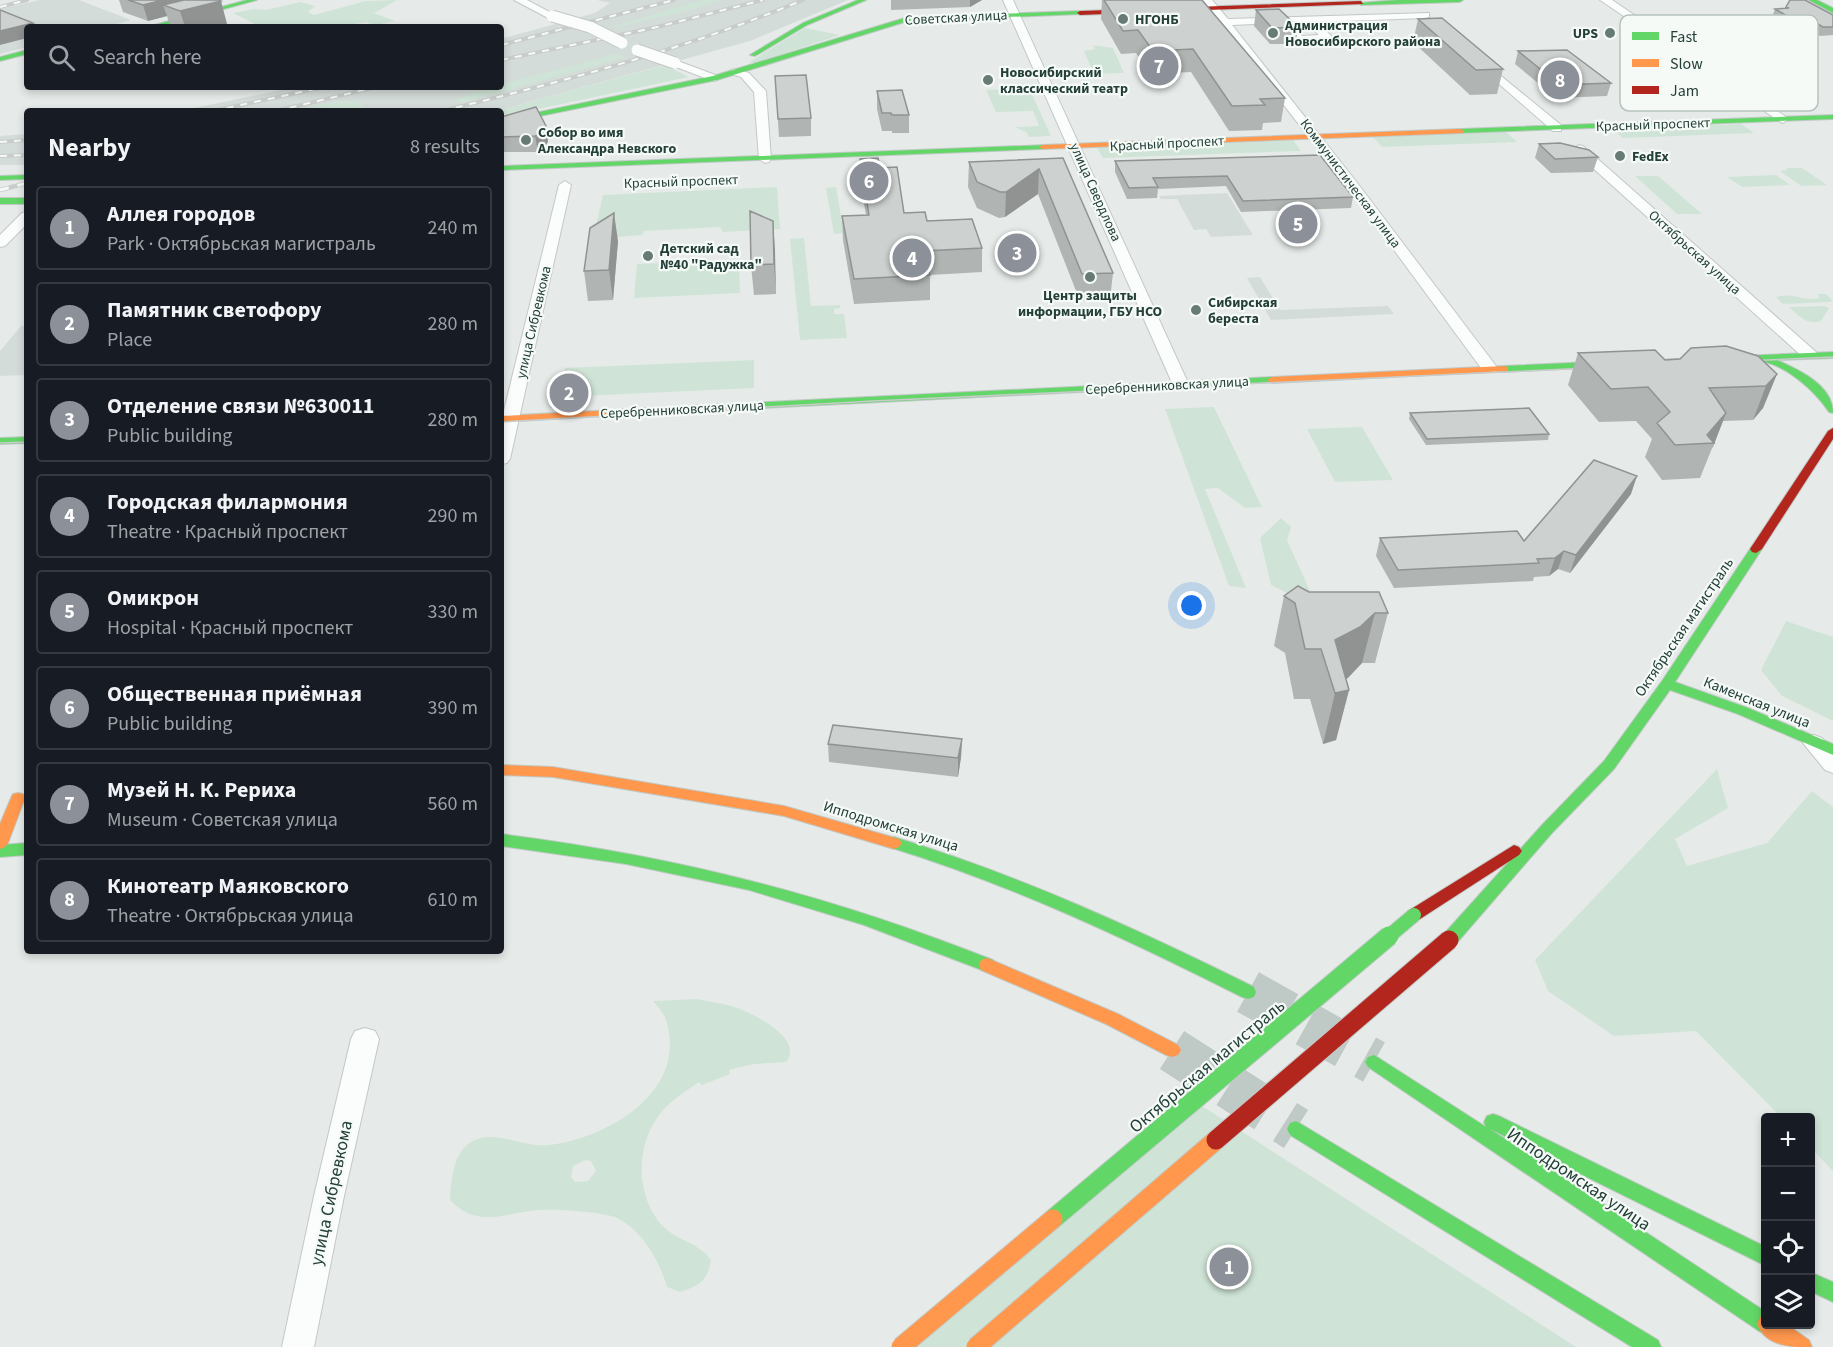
<!DOCTYPE html>
<meta charset="utf-8">
<style>
body{margin:0;font-family:"Source Sans 3",sans-serif;background:#242831;color:#f1f3f6}
.controls{position:absolute;right:18px;bottom:18px;display:grid;overflow:hidden;border-radius:6px;box-shadow:0 3px 9px #0003}
.controls button{width:54px;height:54px;display:grid;place-items:center;padding:0;border:0;border-bottom:2px solid #363941;background:#171b24;color:#f1f3f6;font:30px sans-serif}
.you{position:absolute;left:1192px;top:606px;width:21px;height:21px;margin:-15px;border:4px solid #fff;border-radius:50%;background:#1a73e8;box-shadow:0 0 0 9px #1a73e833}
.badge{display:grid;place-items:center;width:39px;height:39px;border-radius:50%;background:#8c9099;color:#fff;font-size:20px;font-weight:700}
.pin{position:absolute;translate:-50% -50%;border:3px solid #fff;box-shadow:0 2px 6px #0006}
.list{margin:0;padding:0;list-style:none}
h2{display:flex;justify-content:space-between;align-items:center;height:78px;margin:0;padding:0 24px;font-size:26px}
h2 small{font-size:20px;font-weight:400;color:#9ea1a6}
.list li{display:grid;grid-template-columns:39px 1fr auto;gap:18px;align-items:center;box-sizing:border-box;height:84px;margin:0 12px 12px;padding:0 12px;border:2px solid #363941;border-radius:6px}
.list b{display:block;font-size:22px;white-space:nowrap}
.list p{margin:0;font-size:20px;white-space:nowrap;color:#9ea1a6}
.list em{font-size:20px;font-style:normal;color:#9ea1a6}
.icon{flex:none;width:33px;height:33px;fill:none;stroke:currentColor;stroke-width:2;stroke-linecap:round;stroke-linejoin:round}
.map{position:relative;flex:none;width:1833px;height:1347px;overflow:hidden}
.search{position:absolute;background:#171b24;box-shadow:0 3px 9px #0003;left:24px;top:24px;width:480px;height:66px;display:flex;align-items:center;gap:15px;box-sizing:border-box;padding:0 21px;border-radius:6px;color:#9ea1a6;font-size:22px}
.panel{position:absolute;background:#171b24;box-shadow:0 3px 9px #0003;left:24px;top:108px;width:480px;height:846px;border-radius:6px}
.map>svg:first-child{display:block}
</style>
<div class="map">
<svg width="1833" height="1347" viewBox="0 0 1833 1347">
<rect width="100%" height="100%" fill="#e6ebe9"/>
<path fill="#d4dcd9" d="M40,0h39l52,20 -26,7h-78v20l-27,7v-45z
M597,0h251l-98,41 -253,70h-317l116,-24h205v-48l94,-26 15,-10z
M27,134v31h-27v-29z
M1227,193l26,42 -42,2 -5,-8 -12,1 -17,-31h-16l-2,-3z
M1260,277l20,33 108,-4 6,8 -123,6 -24,-42z
M21,326h6v49l-27,1v-25z"/>
<path fill="#cfe4d6" fill-rule="evenodd" d="M397,0l-23,13 21,8 -19,4 -10,-3 -32,5h-73l-28,-14 21,-4 12,1 34,-8 15,4 -7,6 6,3 52,-14z
M702,0h20l-32,10 -72,17 -10,1z
M805,28l35,7 -85,28 -6,-1z
M1093,45l20,3 11,25 -30,1 -10,-23 11,-2z
M616,54l11,3 -166,46 -5,-3 27,-11 18,-2v-3z
M665,65l24,12 -188,40v-6h-4z
M1029,88l22,48 -22,1 -3,-5 -11,-5 24,-1 -6,-15 -37,1 -10,-22z
M339,101l20,1 5,5 -19,4h-41l4,-4z
M1741,124l13,9 -131,5 -11,-9z
M1506,132l11,10 -135,5 -9,-10z
M1293,140l8,11 -198,7 -6,-10z
M1786,168h16l25,17 -26,1 -21,-15 7,-1z
M1776,175l14,10 -48,2 -15,-10z
M1635,176h23l44,38h-25z
M777,187l3,42 -57,3 -3,-5 -76,4 -2,4 -49,4 10,-44z
M836,187l8,46 -10,1 -8,-46z
M804,238l7,68 29,-1v3l-6,1v5h10l3,24 -47,2 -10,-101z
M739,260l1,33 -106,5 3,-34z
M1818,294h8l6,6 -1,2 -48,2 -7,-7c16,-5 29,5 43,1z
M1824,306l5,2 -8,13c-13,5 -22,-5 -32,-14z
M754,360v28l-194,9 5,-29z
M1214,407l48,100 -17,1 -27,-20 -13,1 41,99 -17,-2 -64,-177z
M1362,427l31,53 -58,2 -28,-53z
M1281,518l10,9 -4,13 23,51 -13,7 -26,-13 -11,-47z
M1786,621l47,16v84l-51,-25 -21,-26z
M1717,769l11,39 -53,31 12,27 80,-23 45,-52 21,16v364l-22,-23 -1,-30 -29,-1 -85,-86 -82,5 -66,-45 -13,-31z
M696,999c13,3 29,4 41,9 18,6 68,32 49,54l-32,2 -25,6 1,4 -28,11 -3,-3c-16,11 -34,22 -44,39 -20,32 -18,82 11,108 14,12 34,15 45,31 -4,22 -11,25 -31,32l-13,-5c-7,-25 -25,-57 -50,-69 -13,-6 -62,-9 -77,-8 -35,2 -62,20 -90,-10 1,-19 3,-47 21,-58 22,-14 53,6 77,3 59,-6 141,-54 118,-125 -2,-7 -9,-14 -13,-19zM585,1160l6,1 5,10 -8,10 -13,1 -4,-5 2,-11z
M1202,1106l374,241h-669z"/>
<g fill="none" stroke-linecap="round" stroke-linejoin="round">
<path stroke="#bfc9c6" stroke-width="45" stroke-dasharray="45 22" stroke-linecap="butt" d="M1248,992l126,70
M1172,1050l124,79"/>
<defs>
<path id="street" d="M514,0h13l30,16 -9,2z
M1003,0h10l176,385 -2,3 -6,2 -8,-5z
M1202,0h10l16,19 201,-6v4l-4,1 -107,4 15,16 -5,3h-33l-17,-18 -46,2 123,155 141,186 2,3 -2,3h-12l-138,-187zM1306,22l13,13 -17,1 -13,-13z
M1600,0h12l177,119 -6,4 -4,-2z
M1479,58l82,67v6h-8l-78,-68 -1,-2z
M675,60l43,16 2,2 -6,3 -4,-1 -39,-15v-4z
M735,69l14,4 17,18 5,68 -2,3 -4,1 -6,-4 -5,-67 -13,-15 -10,-3v-4z
M1579,145l4,1 233,206 2,3 -2,3h-12l-229,-206 -2,-3z
M565,181l6,4 -61,274 -3,4 -6,1v-41l58,-238z
M27,212v12l-22,22 -5,1v-12l22,-22z
M1814,735l8,3 11,12v23l-8,-3 -22,-27 3,-5z
M365,1028l10,3 4,8 -35,157 -30,151h-32l32,-151 37,-157 4,-8z"/>
<path id="fast" d="M247,0h10l-99,27h-11z
M858,0h8l-59,25 -52,31 -5,-1 53,-32z
M1398,0h65l-3,2 -99,3 -3,-2z
M1809,0h8l16,8v5z
M1080,11l2,3 -174,7 -191,59 -216,44v-4l212,-44 195,-59z
M27,50v4l-27,7v-4z
M1833,115v4l-373,14 -4,-2 4,-2z
M1046,145v4h-3l-542,21v-4z
M27,175v4l-27,1v-4z
M0,198h27v6h-27z
M1833,352v6l-56,2c22,10 56,25 56,53l-4,-1c-14,-21 -42,-46 -68,-51 -10,-2 -20,4 -28,-2l5,-3z
M1614,361l5,3 -1,2 -114,6 -5,-3 5,-3z
M1272,377l5,3 -1,2 -551,28 -5,-3 5,-3z
M27,437v6l-27,1v-6z
M1756,545l6,4 -87,133 73,26 85,36v11l-95,-41 -68,-24 -56,79 -62,64 -97,112 -6,1 -6,-1 -2,-5 2,-5 99,-110 62,-64 58,-80 90,-135z
M501,834c175,22 328,61 492,126l2,5 -2,5 -6,2 -123,-47 -115,-35 -123,-26 -125,-18z
M894,837c125,38 243,92 360,150l2,5 -2,5 -6,2 -6,-2c-115,-58 -230,-112 -353,-150l-3,-4 3,-4z
M27,843v12l-27,2v-12z
M1374,1055l112,72 -2,-5 3,-6 6,-2 6,2 267,131v19l-276,-137 276,183v12h10l-3,7 -7,3 -7,-3 -391,-264 -3,-5 3,-5z
M1296,1121l362,219 3,7h-29l-342,-212 -3,-6 3,-6z
M1810,1272l23,10v20l-23,-11z"/>
<path id="slow" d="M1460,129l4,2 -1,2 -420,16 -4,-2 4,-2z
M1504,366l4,1v4l-236,12 -5,-3 5,-3z
M725,404l5,3 -1,2 -228,13v-6z
M501,765l52,2 231,39 115,33 3,4 -3,4 -5,2 -110,-33 -231,-39 -52,-2z
M18,793l5,1 2,4 -17,45 -3,4 -5,2v-25l11,-26 2,-4z
M987,958l131,56 60,31 3,5 -3,5 -6,2 -6,-2 -60,-31 -125,-54 -2,-5 2,-5z
M1766,1315v9h20l23,16 3,7c-20,0 -46,0 -55,-23l3,-7z"/>
<path id="jam" d="M1361,1l2,3 -283,11 -3,-2 3,-2z
M1833,428v11l-71,110 -6,4 -4,-1 -2,-3 78,-118z
M1514,845l5,2 3,4 -3,4 -99,64 -6,2 -6,-2 -2,-4 2,-4z"/>
</defs>
<use href="#street" stroke="#c3c8c6" stroke-width="2"/>
<use href="#fast" stroke="#c1c9c6" stroke-width="2"/>
<use href="#slow" stroke="#c1c9c6" stroke-width="2"/>
<use href="#jam" stroke="#c1c9c6" stroke-width="2"/>
<use href="#street" fill="#fbfcfc" fill-rule="evenodd"/>
<use href="#fast" fill="#63d668" fill-rule="evenodd"/>
<use href="#slow" fill="#ff974d" fill-rule="evenodd"/>
<use href="#jam" fill="#b3261e" fill-rule="evenodd"/>
<path stroke="#c8ccca" stroke-width="1.5" d="M1649,360l42,-2
M1744,361l89,-4
M501,422l372,-21 716,-33
M0,443l27,-1"/>
<defs>
<path id="rail-far1" d="M0,7l27,-7
M501,45l173,-45
M501,60l152,-32 110,-28
M213,111l111,-24
M276,111l100,-24
M442,111c123,-30 244,-62 361,-111
M0,142l27,-2
M0,156l27,-1"/>
<path id="rail" d="M0,190l27,-7"/>
</defs>
<use href="#rail-far1" stroke="#c8ccca" stroke-width="4"/>
<use href="#rail" stroke="#c8ccca" stroke-width="4.5"/>
<use href="#rail-far1" stroke="#f5faf7" stroke-width="2" stroke-dasharray="7" stroke-linecap="butt"/>
<use href="#rail" stroke="#f5faf7" stroke-width="3" stroke-dasharray="9" stroke-linecap="butt"/>
<defs>
<path id="street-bridge" d="M552,16l38,11 32,16
M637,50l38,13"/>
<path id="fast-bridge-far1" d="M1388,937l26,-22"/>
<path id="fast-bridge" d="M1053,1219l336,-283"/>
<path id="slow-bridge" d="M901,1347l152,-128
M976,1347l240,-207"/>
<path id="jam-bridge" d="M1216,1140l233,-200"/>
</defs>
<use href="#street-bridge" stroke="#c3c8c6" stroke-width="13" stroke-linecap="butt"/>
<use href="#fast-bridge-far1" stroke="#c2cac8" stroke-width="16" stroke-linecap="butt"/>
<use href="#fast-bridge" stroke="#c2cac8" stroke-width="21" stroke-linecap="butt"/>
<use href="#slow-bridge" stroke="#c2cac8" stroke-width="21" stroke-linecap="butt"/>
<use href="#jam-bridge" stroke="#c2cac8" stroke-width="21" stroke-linecap="butt"/>
<use href="#street-bridge" stroke="#fbfcfc" stroke-width="11"/>
<use href="#fast-bridge-far1" stroke="#63d668" stroke-width="14"/>
<use href="#fast-bridge" stroke="#63d668" stroke-width="19"/>
<use href="#slow-bridge" stroke="#ff974d" stroke-width="19"/>
<use href="#jam-bridge" stroke="#b3261e" stroke-width="19"/>
</g>
<path fill="#b0b5b3" d="M119,0h62l46,24 -11,3h-46l-3,-11 -19,5 -25,-9z
M891,0h91l-12,7 -79,3z
M1102,0h100l83,98 -4,24 -18,1 -1,7 -33,1 -38,-59 -40,2 -15,-21 -15,1 -20,-35z
M1790,0l43,15v20l-13,1 -7,-4h-15l-26,-15 3,-8 10,-1z
M1256,10l42,17 -2,17h-26l-16,-18z
M1418,19l85,50 -6,25 -27,1 -57,-53z
M1729,23l75,20 -6,17 -39,1 -36,-22z
M1518,51l93,32 -4,13 -51,2 -41,-34z
M775,76l36,42v18l-32,1z
M877,91l32,24v18h-17v-2h-10l-5,-22z
M501,117l45,9 2,15 -3,8 -7,3h-35l-2,-1z
M1539,144l59,13 -5,15 -42,1 -16,-15z
M1320,155l33,42 -2,11 -110,4 -15,-26 -68,3 -1,9 -30,1 -12,-27v-11z
M1063,158l50,115 -3,27 -30,1 -42,-107 -33,23 -6,1 -22,-10 -9,-21 1,-25z
M860,159l20,9 24,45 23,8 55,27v24l-52,3v25l-76,4 -11,-64 -1,-24 24,-1 -6,-34z
M773,221l3,73 -22,1 -3,-30z
M618,241l-5,59 -25,1 -4,-30z
M1578,353l87,7 112,14 -14,34 -10,12 -30,1 -23,57 -38,2 -17,-23 7,-18 -16,-18 -37,1 -31,-37z
M1410,413l139,21 -1,6 -122,5 -17,-26z
M1631,494l-61,79 -12,-4 -9,7 -15,1 -1,4 -139,7 -18,-32 4,-18 144,3z
M1309,592l79,21 -13,50h-13l-16,16 3,11 -13,50 -13,4 -13,-45h-16l-9,-46 -11,-7 10,-50z
M962,739l-1,18 -3,20 -129,-15 -1,-18z"/>
<path fill="#909392" d="M163,0h18l3,10 37,-9 6,23 -11,3h-31l-5,-16 -17,-6 4,11 -19,5 -5,-16z
M970,0h12l-12,7z
M33,23l2,4h-8v11l-27,7v-14z
M546,126l2,15 -3,8 -7,3 -3,-16z
M1039,169l-1,25 -33,23 1,-25z
M614,213l4,28 -5,59 -4,-30z
M773,221l2,29 1,44 -2,-30z
M1777,374l-14,34 -10,12 13,-34z
M1726,413l-13,34 -1,1 2,-5 -7,-8z
M1637,476l-6,18 -61,79 6,-18z
M1564,551l-6,18 -9,7 6,-18z
M1375,613l-13,50 -14,15 -15,7 2,-45z
M1349,690l-13,50 -13,4 12,-51z
M962,739l-1,18 -3,20v-19z"/>
<path fill="#cdd2d0" stroke="#909392" stroke-width="1.5" d="M128,0h35l-20,5z
M184,0h35l2,1 -41,10 -17,-6z
M1104,0h98l83,98 -25,1 5,6 -33,1 -39,-57 -40,2 -15,-21 -15,1z
M1790,0h15l28,15v12h-10l-7,-4 -15,1 -26,-15 14,-1 -3,-1z
M1279,9l19,18 -26,1 -16,-18z
M0,10l33,13 -33,8z
M1442,18l61,51 -27,1 -58,-51z
M1567,50l44,33 -51,2 -42,-34z
M806,75l5,43 -33,1 -3,-43z
M902,90l7,25h-17l-1,-2h-9l-5,-22z
M536,107l10,19 -4,8 -7,2 -34,1v-20z
M1560,143l29,7 9,7 -43,2 -16,-15z
M1320,155l33,42 -110,4 -16,-25 -74,2 5,9 -29,1 -14,-27z
M878,158l2,10 17,-1 7,46 21,-1 2,9 45,-2 10,29 -58,3 6,24 -76,4 -12,-63 27,-1 -9,-56z
M1063,158l50,115 -31,1 -43,-105 -33,23h-6l-23,-10 -8,-20z
M750,211l23,10 1,43 -23,1z
M614,213l-5,57 -25,1 6,-43z
M1726,346l32,10 19,18 -11,12 -57,2 17,25 -19,22 7,8 -39,2 -18,-22 13,-11 -22,-25 -37,2 -33,-36 77,-3 10,10 15,-1 11,-11z
M1529,408l20,26 -122,5 -17,-26z
M1594,460l43,16 -61,79 -12,-4 -9,7 -18,1 2,4 -141,7 -18,-32 137,-7 7,10z
M1298,586l11,6h70l9,21h-13l-15,14 -25,13 14,50 -14,3 -14,-44h-16l-10,-46 -11,-7z
M833,725l129,14 -4,19 -130,-14z"/>
<g fill="#677b76" stroke="#f5faf7" stroke-width="2">
<circle cx="1123" cy="19" r="6"/>
<circle cx="1273" cy="33" r="6"/>
<circle cx="1610" cy="33" r="6"/>
<circle cx="988" cy="80" r="6"/>
<circle cx="526" cy="140" r="6"/>
<circle cx="1620" cy="156" r="6"/>
<circle cx="648" cy="256" r="6"/>
<circle cx="1090" cy="277" r="6"/>
<circle cx="1196" cy="310" r="6"/>
</g>
<g text-anchor="middle" stroke-width="4.5" stroke-linejoin="round" paint-order="stroke">
<g font-size="14" fill="#233f38" stroke="#f5faf7">
<text transform="translate(956 17) rotate(-3)" y="5">Советская улица</text>
<text transform="translate(1653 124) rotate(-2)" y="5">Красный проспект</text>
<text transform="translate(1167 143) rotate(-3)" y="5">Красный проспект</text>
<text transform="translate(681 181) rotate(-2)" y="5">Красный проспект</text>
<text transform="translate(1351 183) rotate(53)" y="5">Коммунистическая улица</text>
<text transform="translate(1096 192) rotate(66)" y="5">улица Свердлова</text>
<text transform="translate(1695 252) rotate(42)" y="5">Октябрьская улица</text>
<text transform="translate(533 322) rotate(-77)" y="5">улица Сибревкома</text>
<text transform="translate(1167 385) rotate(-3)" y="5">Серебренниковская улица</text>
<text transform="translate(682 409) rotate(-3)" y="5">Серебренниковская улица</text>
</g>
<g font-size="14" font-weight="bold" fill="#233f38" stroke="#f5faf7" text-anchor="start">
<text x="1135" y="24">НГОНБ</text>
<text x="1285" y="30">Администрация<tspan x="1285" dy="16">Новосибирского района</tspan></text>
<text x="1598" y="38" text-anchor="end">UPS</text>
<text x="1000" y="77">Новосибирский<tspan x="1000" dy="16">классический театр</tspan></text>
<text x="538" y="137">Собор во имя<tspan x="538" dy="16">Александра Невского</tspan></text>
<text x="1632" y="161">FedEx</text>
<text x="660" y="253">Детский сад<tspan x="660" dy="16">№40 "Радужка"</tspan></text>
<text x="1090" y="300" text-anchor="middle">Центр защиты<tspan x="1090" dy="16">информации, ГБУ НСО</tspan></text>
<text x="1208" y="307">Сибирская<tspan x="1208" dy="16">береста</tspan></text>
</g>
<g font-size="15" fill="#233f38" stroke="#f5faf7">
<text transform="translate(1684 627) rotate(-56)" y="5">Октябрьская магистраль</text>
<text transform="translate(1757 702) rotate(22)" y="5">Каменская улица</text>
<text transform="translate(891 826) rotate(17)" y="5">Ипподромская улица</text>
</g>
<g font-size="18" fill="#233f38" stroke="#f5faf7">
<text transform="translate(1207 1066) rotate(-40)" y="6">Октябрьская магистраль</text>
<text transform="translate(1579 1179) rotate(34)" y="6">Ипподромская улица</text>
<text transform="translate(331 1193) rotate(-78)" y="6">улица Сибревкома</text>
</g>
</g>
<rect x="1620" y="15" width="198" height="96" rx="9" fill="#f5faf7" stroke="#b6c2be" stroke-width="1.5"/>
<rect x="1632" y="32" width="27" height="8" fill="#63d668"/>
<rect x="1632" y="59" width="27" height="8" fill="#ff974d"/>
<rect x="1632" y="86" width="27" height="8" fill="#b3261e"/>
<g font-size="16" fill="#233f38">
<text x="1670" y="42">Fast</text>
<text x="1670" y="69">Slow</text>
<text x="1670" y="96">Jam</text>
</g>
</svg>
<div class="controls">
<button>+</button>
<button>−</button>
<button><svg class="icon" aria-label="locate" viewBox="0 0 24 24"><circle cx="12" cy="12" r="6"/><path d="M12 2v4M12 18v4M2 12h4M18 12h4"/></svg></button>
<button><svg class="icon" aria-label="layers" viewBox="0 0 24 24"><path d="M12 4l9 5-9 5-9-5zM3 14l9 5 9-5"/></svg></button>
</div>
<div class="you"></div>
<div class="pin badge" style="left:1229px;top:1267px">1</div>
<div class="pin badge" style="left:569px;top:393px">2</div>
<div class="pin badge" style="left:1017px;top:253px">3</div>
<div class="pin badge" style="left:912px;top:258px">4</div>
<div class="pin badge" style="left:1298px;top:224px">5</div>
<div class="pin badge" style="left:869px;top:181px">6</div>
<div class="pin badge" style="left:1159px;top:66px">7</div>
<div class="pin badge" style="left:1560px;top:80px">8</div>
<div class="search"><svg class="icon" aria-label="search" viewBox="0 0 24 24"><circle cx="10" cy="10" r="6"/><path d="M15 15l6 6"/></svg>Search here</div>
<section class="panel">
<h2>Nearby<small>8 results</small></h2>
<ul class="list">
<li><span class="badge">1</span><div><b>Аллея городов</b><p>Park · Октябрьская магистраль</p></div><em>240 m</em></li>
<li><span class="badge">2</span><div><b>Памятник светофору</b><p>Place</p></div><em>280 m</em></li>
<li><span class="badge">3</span><div><b>Отделение связи №630011</b><p>Public building</p></div><em>280 m</em></li>
<li><span class="badge">4</span><div><b>Городская филармония</b><p>Theatre · Красный проспект</p></div><em>290 m</em></li>
<li><span class="badge">5</span><div><b>Омикрон</b><p>Hospital · Красный проспект</p></div><em>330 m</em></li>
<li><span class="badge">6</span><div><b>Общественная приёмная</b><p>Public building</p></div><em>390 m</em></li>
<li><span class="badge">7</span><div><b>Музей Н. К. Рериха</b><p>Museum · Советская улица</p></div><em>560 m</em></li>
<li><span class="badge">8</span><div><b>Кинотеатр Маяковского</b><p>Theatre · Октябрьская улица</p></div><em>610 m</em></li>
</ul>
</section>
</div>
